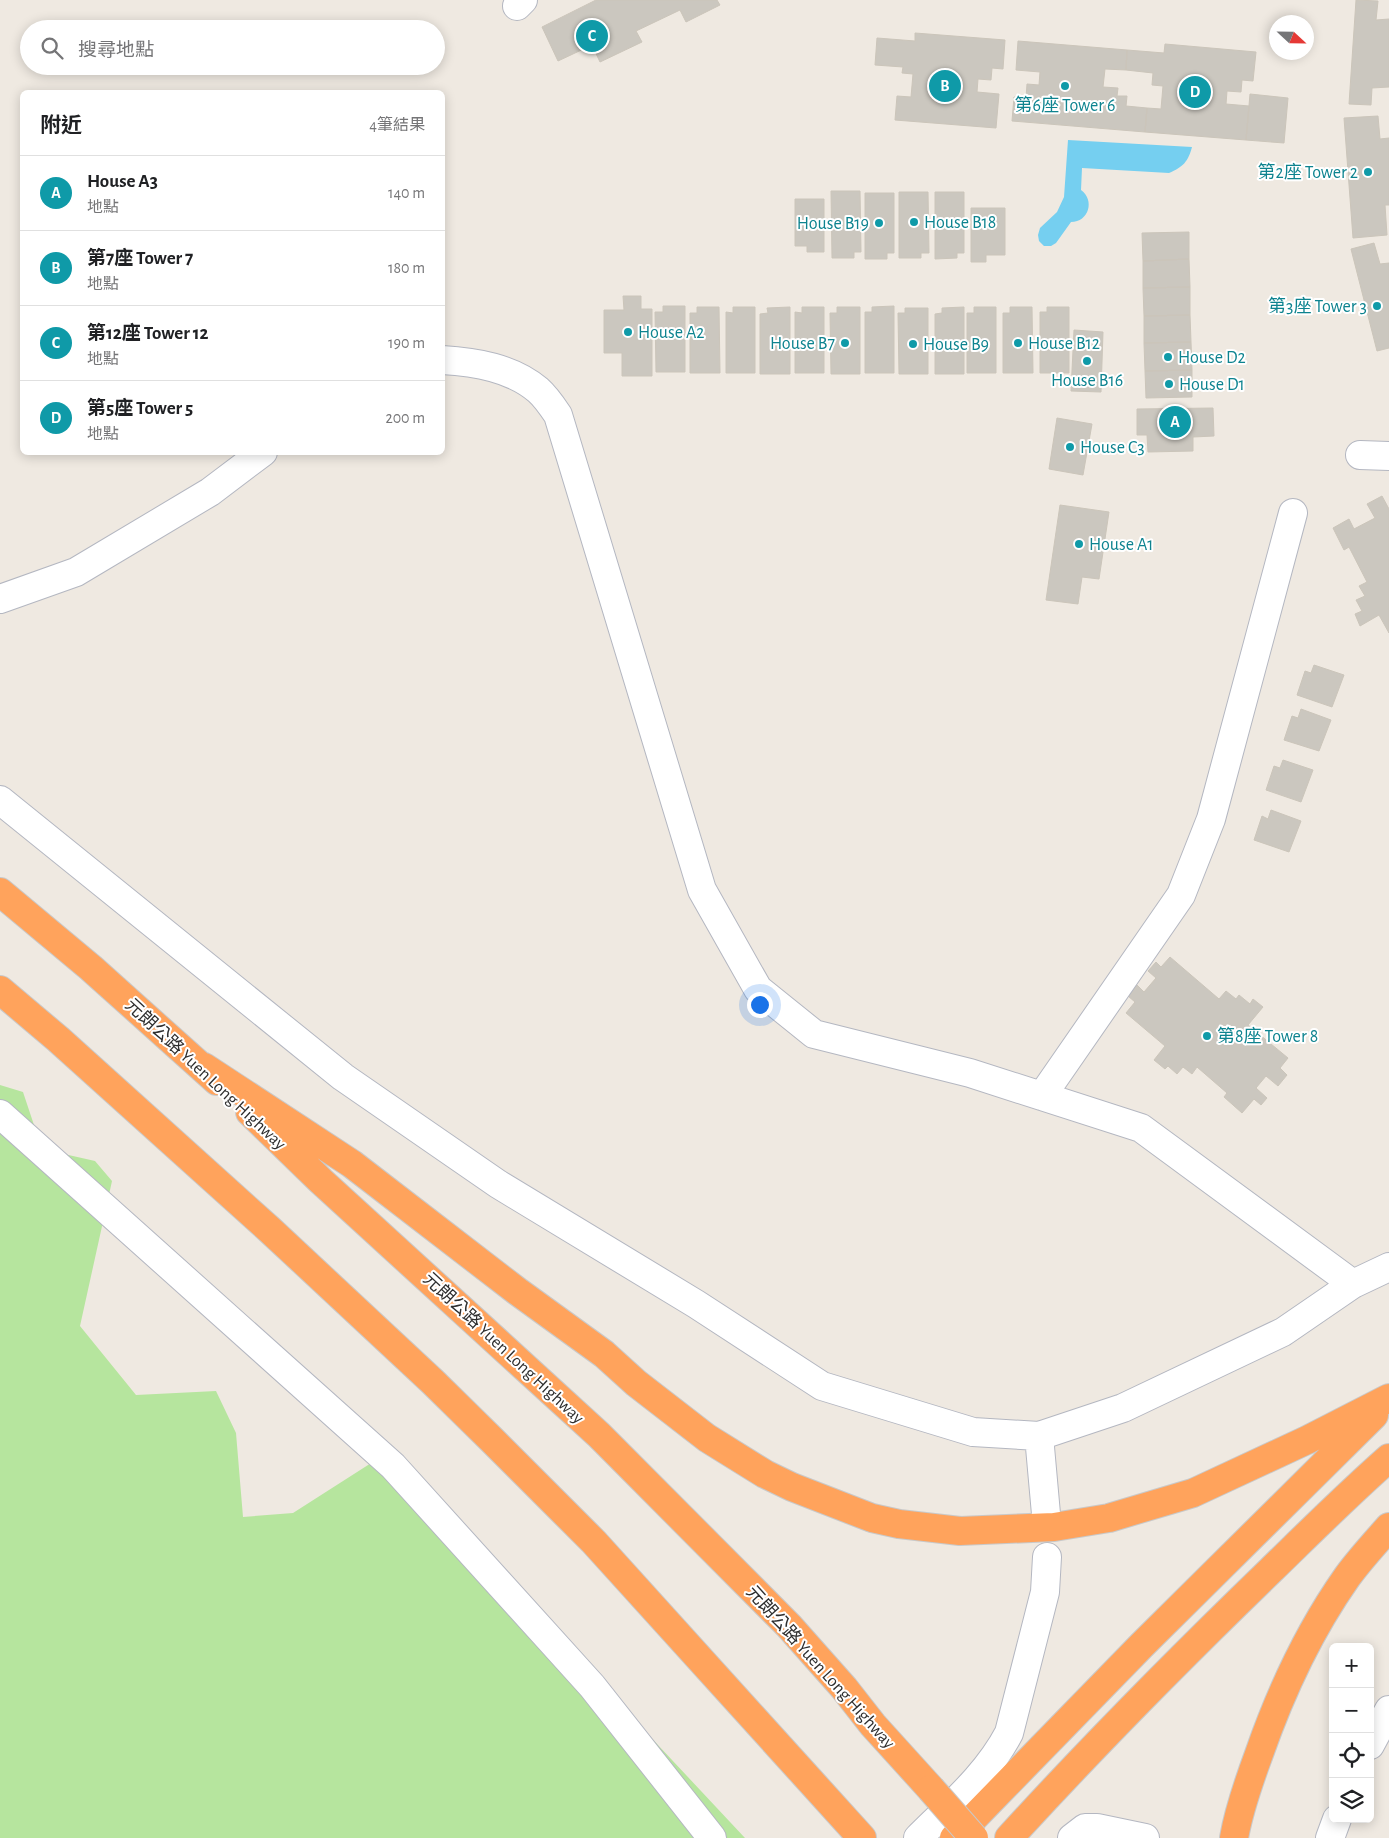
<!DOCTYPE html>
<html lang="zh-TW">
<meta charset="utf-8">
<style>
body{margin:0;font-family:"Alegreya Sans","Noto Sans TC",sans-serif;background:#f6f6f6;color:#202124}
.controls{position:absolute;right:15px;bottom:15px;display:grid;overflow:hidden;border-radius:8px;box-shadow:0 2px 12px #0003}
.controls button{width:45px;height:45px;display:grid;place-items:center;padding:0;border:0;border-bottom:1px solid #e0e0e0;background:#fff;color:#202124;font:25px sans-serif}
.compass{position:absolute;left:1269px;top:15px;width:45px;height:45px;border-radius:50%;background:#fff;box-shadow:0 2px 12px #0003;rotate:112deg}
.you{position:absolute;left:759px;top:1004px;width:18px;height:18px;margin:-12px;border:4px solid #fff;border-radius:50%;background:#1a73e8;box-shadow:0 0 0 8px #1a73e833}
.badge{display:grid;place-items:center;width:32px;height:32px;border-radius:50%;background:#db2777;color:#fff;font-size:16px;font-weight:700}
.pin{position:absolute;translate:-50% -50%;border:2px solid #fff;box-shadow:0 1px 5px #0006}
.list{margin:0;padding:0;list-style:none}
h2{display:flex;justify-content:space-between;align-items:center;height:65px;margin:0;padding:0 20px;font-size:21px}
h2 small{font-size:16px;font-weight:400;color:#757577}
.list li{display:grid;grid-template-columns:32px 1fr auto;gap:15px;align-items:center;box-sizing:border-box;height:75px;padding:0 20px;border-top:1px solid #e0e0e0}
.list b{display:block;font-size:19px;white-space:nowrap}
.list p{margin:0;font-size:16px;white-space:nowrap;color:#757577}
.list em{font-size:16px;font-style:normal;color:#757577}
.icon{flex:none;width:28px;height:28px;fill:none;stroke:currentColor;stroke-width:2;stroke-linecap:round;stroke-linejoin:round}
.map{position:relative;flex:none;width:1389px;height:1838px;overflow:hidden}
.search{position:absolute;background:#fff;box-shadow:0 2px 12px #0003;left:20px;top:20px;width:425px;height:55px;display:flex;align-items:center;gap:12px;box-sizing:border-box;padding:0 18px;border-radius:28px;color:#757577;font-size:19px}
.panel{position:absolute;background:#fff;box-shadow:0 2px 12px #0003;left:20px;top:90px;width:425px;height:365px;border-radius:8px}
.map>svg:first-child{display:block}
</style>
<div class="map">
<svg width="1389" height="1838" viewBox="0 0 1389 1838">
<rect width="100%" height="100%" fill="#efe9e1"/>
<path fill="#b6e59e" d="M0,1085l23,7 19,57 53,12 17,20 -32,145 56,69 80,-4 20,42 7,84 50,-4 86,-55 162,162 204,218h-745z"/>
<path fill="#75cff0" d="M1068,140l124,7c-4,15 -9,20 -23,26l-87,-5 -1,22c14,10 8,32 -10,32l-15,21 -5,3h-7l-5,-5 -1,-6 2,-7 17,-16 7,-15z"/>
<path fill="#cbc7bf" stroke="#cbc5ba" d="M596,0h121l3,5 -34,17 -6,-12 -44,21 6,11 -42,20 -8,-17 -34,16 -16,-34z
M1356,0l22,1 -2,19 13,-1v68l-17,1 -1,17 -22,-1z
M915,33l90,7 -2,29 -11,-1 -1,12 -13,-1 -1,13 22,2 -3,34 -101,-8 2,-24 14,1 2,-23 -11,-1 1,-6 -28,-2 2,-27 38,3z
M1018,41l109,9 -1,20 -21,-1 -2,18 15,1 -1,8h10l-1,10 21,2 -2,24 -133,-11 2,-24 12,1 1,-14 12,1 1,-13 -24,-2z
M1165,44l91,8 -3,29 -11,-1 -1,12 -14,-1 -1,13 23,2 -3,34 -101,-8 2,-24 14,1 2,-23 -11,-1 1,-12 -27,-3 1,-20 37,3z
M1250,94l38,4 -4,45 -38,-3z
M1378,116l2,23 9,-1v67h-4l2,30 -34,3 -9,-120z
M831,191h29l1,61h-7v6h-22z
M899,192h29l1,61h-8v5h-22z
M935,192h29v61h-7v5l-22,1z
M865,193h29v60h-7v6h-22z
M795,199h29v53h-17v-6h-12z
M971,208h34v47h-19v7h-15z
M1189,232v27l-46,2 -1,-28z
M1374,243l6,21 9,-1v85l-12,3 -26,-102z
M1189,259l1,28 -47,1v-27z
M1190,287v28l-46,1 -1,-28z
M623,296h18v13h11v67h-30v-23h-18v-43h20z
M663,306h22v66h-29l-1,-60h8z
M894,306v67h-29v-61h7v-5z
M697,307h22l1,66h-30v-60h7z
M733,307h22v66h-29v-61l7,1z
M790,307v67h-30v-60l8,-1 -1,-5z
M802,307h22v66h-29v-61l7,1z
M837,307h23v67h-29l-1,-61h7z
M964,307v67h-29v-60l7,-1v-5z
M974,307h22v66h-29v-60h7z
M1010,307h22l1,66h-30v-60h7z
M1047,307h22v66h-29v-61h7z
M905,308h23v66h-29l-1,-61h7z
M1190,315l1,27 -47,1v-27z
M1074,330l29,2 -2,60 -30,-1z
M1191,342l1,28 -47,1 -1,-28z
M1192,370v27l-46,1 -1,-27z
M1213,408l1,28 -21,1v14l-45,1 -1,-17h-10v-26z
M1057,418l35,6 -9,51 -34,-6z
M1382,496l7,13v124l-10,-18 -19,11 -5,-12 7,-3 -6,-11 9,-4 -6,-10 8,-4 -18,-35 -5,3 -11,-22 16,-9 5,10 21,-11 -8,-14z
M1060,505l49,7 -10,67 -17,-2 -4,27 -32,-4z
M1314,665l30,10 -12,32 -35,-12 8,-24 6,2z
M1301,709l30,11 -12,31 -35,-11 8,-24 6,2z
M1283,760l30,10 -12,32 -35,-12 8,-24 6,2z
M1271,810l30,11 -12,31 -35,-12 8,-24 6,3z
M1170,957l49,42 7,-8 10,8 3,-4 11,9 3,-5 10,8 -15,18 40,33 -8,10 7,7 -9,11 -12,-10 -10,12 11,10 -6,7 -7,-6 -12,14 -18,-16 3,-4 -30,-26 -5,7 -9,-7 -6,7 -9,-8 -3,3 -11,-9 11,-14 -39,-33 9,-11 -7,-6 9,-11 7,7 12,-14 -8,-7 8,-9 5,5z"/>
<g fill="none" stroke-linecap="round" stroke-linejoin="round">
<defs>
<path id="minor" d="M517,6l6,-6
M442,360c34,2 70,8 96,30 8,7 14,16 20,25l144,475 56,99 56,45 156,39 171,55 212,156
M1360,455l29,1
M0,599l76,-27 134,-80 53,-40
M0,800l343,277 155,107 198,120 126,82 151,46 66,4 84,-28 160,-76 70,-48 36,-17
M1042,1096l139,-201 30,-76 82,-306
M0,1114l393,352 199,220 120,152
M1039,1436l7,78
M1370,1745l19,-35
M918,1838c33,-33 69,-63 91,-105l36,-141 2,-35
M1072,1838l13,-10h12l48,10
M1330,1838l7,-19"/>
<path id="highway" d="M0,892l91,76 126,113
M0,990l58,49 212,191 163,152 59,58 102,102 268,296
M204,1067l148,97 165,127 87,63 32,29 71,55 58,36 27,13 80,31 27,6 61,7 94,-4 55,-9 84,-25 114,-53 82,-42
M250,1112l71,69 278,254 190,191 55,62 29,37 58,64
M954,1838l187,-192 233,-231
M1009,1838c84,-92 172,-181 262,-268 39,-38 77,-76 118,-112
M1234,1838c5,-29 15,-57 25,-84 22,-63 50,-123 88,-177 13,-18 28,-34 42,-50"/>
</defs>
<use href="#minor" stroke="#b4b7c1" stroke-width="30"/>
<use href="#highway" stroke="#c9c9c9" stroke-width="30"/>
<use href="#minor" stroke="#fff" stroke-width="28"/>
<use href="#highway" stroke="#ffa35c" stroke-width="28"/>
<defs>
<path id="highway-bridge" d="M931,1789l43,49"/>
</defs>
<use href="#highway-bridge" stroke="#c9c9c9" stroke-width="30" stroke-linecap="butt"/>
<use href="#highway-bridge" stroke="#ffa35c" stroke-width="28"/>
</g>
<g fill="#0f9aa8" stroke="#fff" stroke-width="2">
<circle cx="1065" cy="86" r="5"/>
<circle cx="1368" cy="172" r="5"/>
<circle cx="914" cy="222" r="5"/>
<circle cx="879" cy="223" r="5"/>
<circle cx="1377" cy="306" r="5"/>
<circle cx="628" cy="332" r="5"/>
<circle cx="845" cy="343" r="5"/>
<circle cx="1018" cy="343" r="5"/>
<circle cx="913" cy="344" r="5"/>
<circle cx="1168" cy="357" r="5"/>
<circle cx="1087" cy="361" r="5"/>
<circle cx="1169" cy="384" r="5"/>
<circle cx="1070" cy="447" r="5"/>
<circle cx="1079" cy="544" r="5"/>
<circle cx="1207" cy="1036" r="5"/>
</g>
<g text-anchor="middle" stroke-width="4" stroke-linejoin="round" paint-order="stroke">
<g font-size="18" fill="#0d838f" stroke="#fff" text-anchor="start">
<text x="1065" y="111" text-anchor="middle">第6座 Tower 6</text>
<text x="1358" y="178" text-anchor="end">第2座 Tower 2</text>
<text x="924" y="228">House B18</text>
<text x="869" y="229" text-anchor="end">House B19</text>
<text x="1367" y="312" text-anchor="end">第3座 Tower 3</text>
<text x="638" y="338">House A2</text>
<text x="835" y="349" text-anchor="end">House B7</text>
<text x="1028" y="349">House B12</text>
<text x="923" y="350">House B9</text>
<text x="1178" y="363">House D2</text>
<text x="1087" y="386" text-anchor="middle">House B16</text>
<text x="1179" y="390">House D1</text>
<text x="1080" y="453">House C3</text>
<text x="1089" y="550">House A1</text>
<text x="1217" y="1042">第8座 Tower 8</text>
</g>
<g font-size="18" fill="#2e2e2e" stroke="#fff">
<text transform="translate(206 1074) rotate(43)" y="6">元朗公路 Yuen Long Highway</text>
<text transform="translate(504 1348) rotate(43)" y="6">元朗公路 Yuen Long Highway</text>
<text transform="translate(821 1667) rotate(48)" y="6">元朗公路 Yuen Long Highway</text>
</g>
</g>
</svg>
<div class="controls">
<button>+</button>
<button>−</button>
<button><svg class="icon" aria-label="locate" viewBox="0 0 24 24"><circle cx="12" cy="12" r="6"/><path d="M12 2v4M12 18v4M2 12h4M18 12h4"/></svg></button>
<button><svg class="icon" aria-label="layers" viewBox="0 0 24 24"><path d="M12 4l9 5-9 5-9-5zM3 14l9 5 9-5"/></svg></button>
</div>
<svg class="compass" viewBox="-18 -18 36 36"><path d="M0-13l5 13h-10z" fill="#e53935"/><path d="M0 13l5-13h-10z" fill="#757577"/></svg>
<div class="you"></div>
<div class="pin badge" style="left:1175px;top:422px;background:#0f9aa8">A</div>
<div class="pin badge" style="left:945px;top:86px;background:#0f9aa8">B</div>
<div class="pin badge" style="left:592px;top:36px;background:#0f9aa8">C</div>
<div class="pin badge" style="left:1195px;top:92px;background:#0f9aa8">D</div>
<div class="search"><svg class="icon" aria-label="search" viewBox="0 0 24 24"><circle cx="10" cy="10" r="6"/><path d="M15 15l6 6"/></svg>搜尋地點</div>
<section class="panel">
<h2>附近<small>4筆結果</small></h2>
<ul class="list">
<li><span class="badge" style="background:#0f9aa8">A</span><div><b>House A3</b><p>地點</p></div><em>140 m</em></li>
<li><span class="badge" style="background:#0f9aa8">B</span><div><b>第7座 Tower 7</b><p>地點</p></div><em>180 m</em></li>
<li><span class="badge" style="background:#0f9aa8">C</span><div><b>第12座 Tower 12</b><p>地點</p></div><em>190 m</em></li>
<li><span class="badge" style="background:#0f9aa8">D</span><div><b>第5座 Tower 5</b><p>地點</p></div><em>200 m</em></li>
</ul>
</section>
</div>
